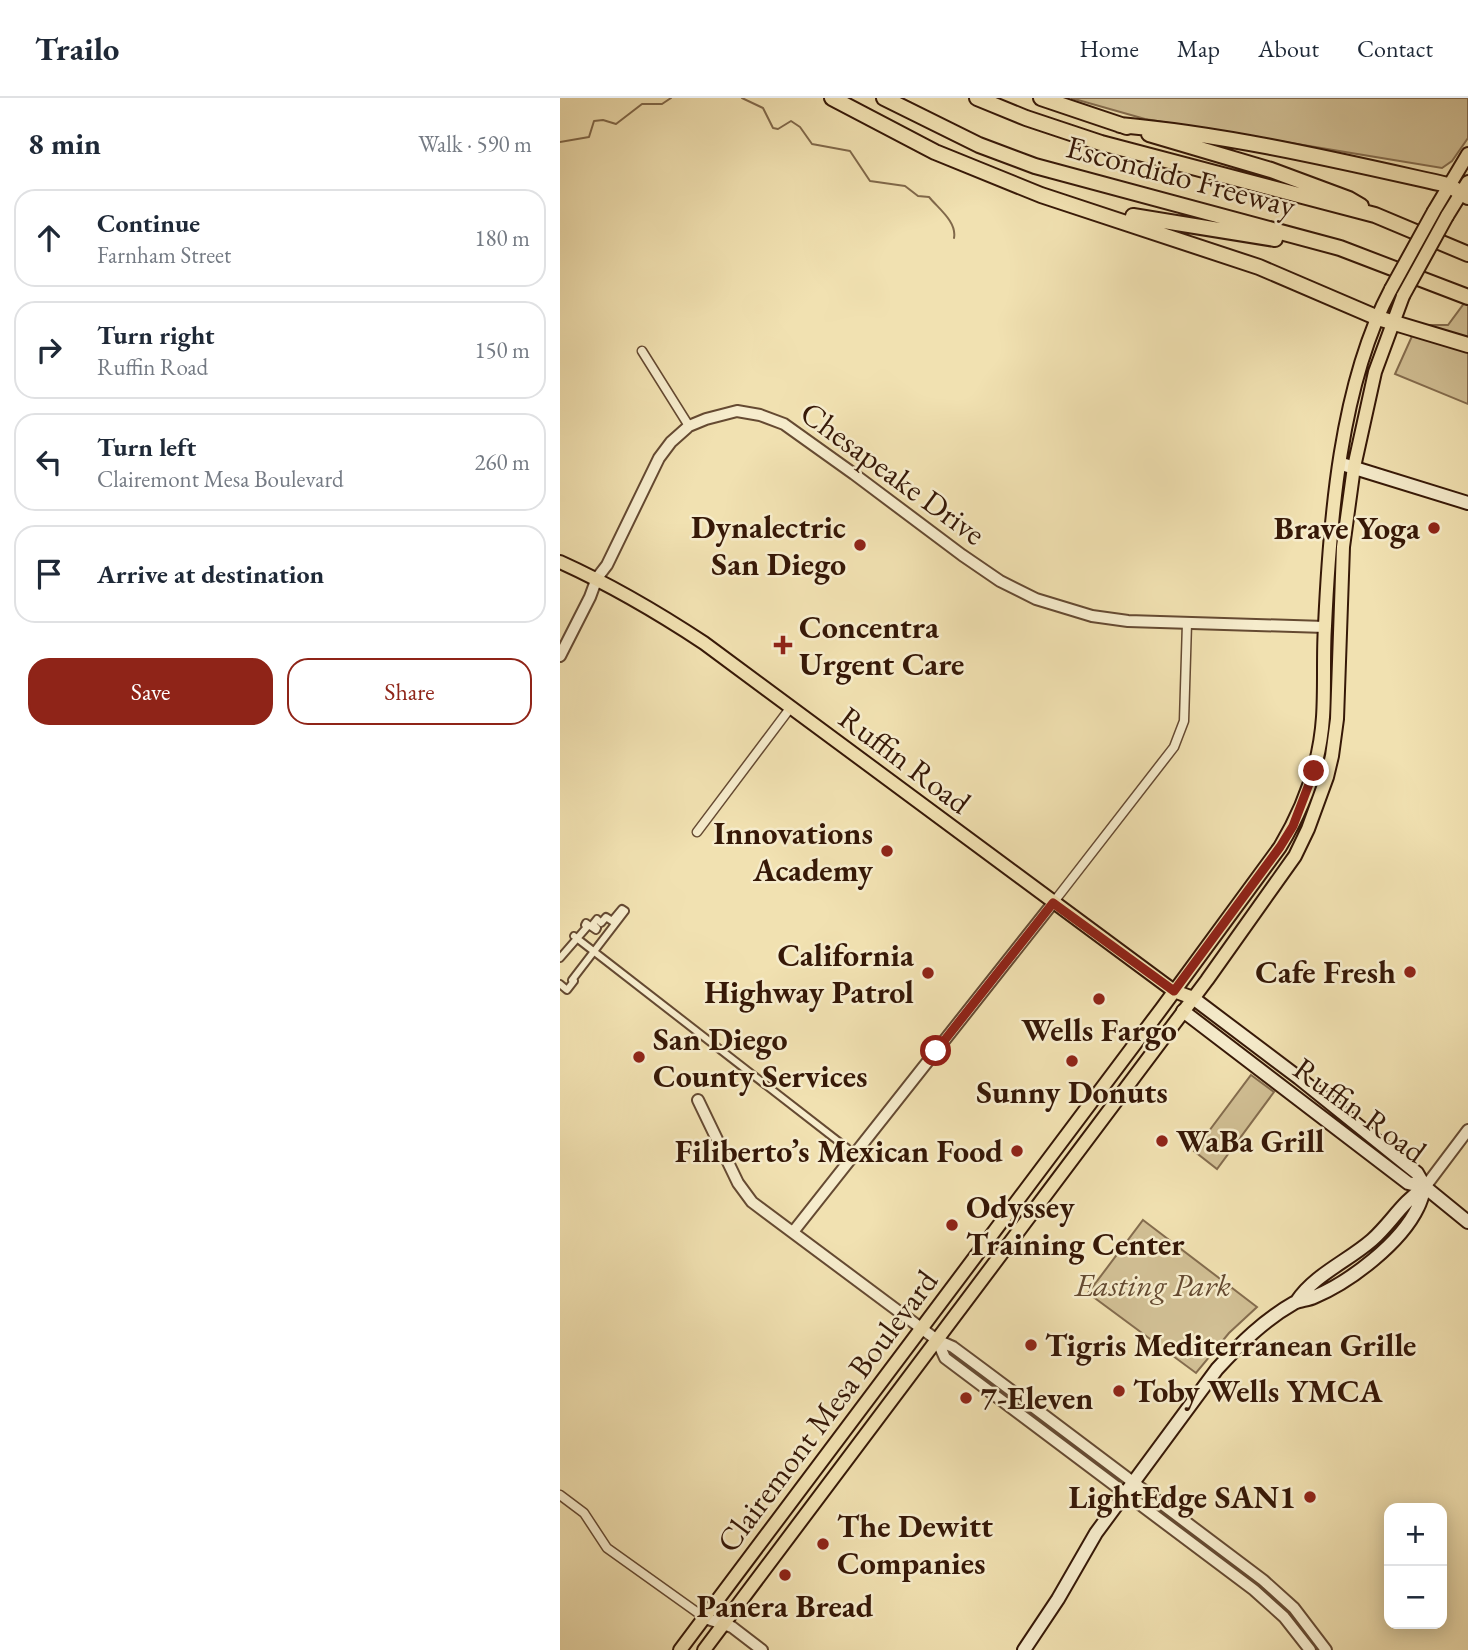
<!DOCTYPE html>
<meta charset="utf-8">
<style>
body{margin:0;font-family:"EB Garamond",serif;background:#f6f6f7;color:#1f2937}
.controls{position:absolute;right:21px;bottom:21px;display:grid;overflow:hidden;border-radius:14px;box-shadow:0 4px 18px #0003}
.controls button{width:63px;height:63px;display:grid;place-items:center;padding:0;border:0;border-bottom:2px solid #e0e1e3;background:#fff;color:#1f2937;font:35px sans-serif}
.stop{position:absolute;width:21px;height:21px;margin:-16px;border:5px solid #8f2418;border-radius:50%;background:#fff}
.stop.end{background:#8f2418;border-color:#fff;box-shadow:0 2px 7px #0008}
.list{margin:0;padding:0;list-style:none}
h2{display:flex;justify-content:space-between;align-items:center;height:91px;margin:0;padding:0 28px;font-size:30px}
h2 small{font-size:23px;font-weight:400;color:#747a83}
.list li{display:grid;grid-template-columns:46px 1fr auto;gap:21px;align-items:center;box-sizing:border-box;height:98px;margin:0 14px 14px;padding:0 14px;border:2px solid #e0e1e3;border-radius:21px}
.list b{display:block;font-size:26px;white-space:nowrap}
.list p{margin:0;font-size:23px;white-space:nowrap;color:#747a83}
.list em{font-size:23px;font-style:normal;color:#747a83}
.actions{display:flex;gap:14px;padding:21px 28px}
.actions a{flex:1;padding:16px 0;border:2px solid #8f2418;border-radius:21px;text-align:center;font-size:24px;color:#8f2418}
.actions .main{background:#8f2418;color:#fff}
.icon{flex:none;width:38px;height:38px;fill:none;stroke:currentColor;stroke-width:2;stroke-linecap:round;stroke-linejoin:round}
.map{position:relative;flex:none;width:908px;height:1552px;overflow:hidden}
header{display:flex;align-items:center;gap:42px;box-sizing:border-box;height:98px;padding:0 35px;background:#fff;border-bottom:2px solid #e0e1e3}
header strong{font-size:33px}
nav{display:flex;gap:38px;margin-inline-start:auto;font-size:24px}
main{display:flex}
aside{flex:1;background:#fff}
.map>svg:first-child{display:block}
</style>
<header>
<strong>Trailo</strong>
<nav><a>Home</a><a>Map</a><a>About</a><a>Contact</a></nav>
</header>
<main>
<aside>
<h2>8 min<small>Walk · 590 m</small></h2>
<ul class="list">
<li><svg class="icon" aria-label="ahead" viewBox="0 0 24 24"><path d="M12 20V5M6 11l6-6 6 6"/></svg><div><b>Continue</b><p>Farnham Street</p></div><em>180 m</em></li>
<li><svg class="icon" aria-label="right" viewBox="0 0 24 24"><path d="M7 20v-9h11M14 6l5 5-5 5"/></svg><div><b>Turn right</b><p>Ruffin Road</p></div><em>150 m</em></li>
<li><svg class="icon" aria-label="left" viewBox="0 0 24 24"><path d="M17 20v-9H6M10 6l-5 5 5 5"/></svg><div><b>Turn left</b><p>Clairemont Mesa Boulevard</p></div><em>260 m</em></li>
<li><svg class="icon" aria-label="arrive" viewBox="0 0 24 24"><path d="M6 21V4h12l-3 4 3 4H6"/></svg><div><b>Arrive at destination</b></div></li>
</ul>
<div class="actions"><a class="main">Save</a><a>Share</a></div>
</aside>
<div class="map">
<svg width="908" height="1552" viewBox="0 0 908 1552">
<rect width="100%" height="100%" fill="#f1e1b1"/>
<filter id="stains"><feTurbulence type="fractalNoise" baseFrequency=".00286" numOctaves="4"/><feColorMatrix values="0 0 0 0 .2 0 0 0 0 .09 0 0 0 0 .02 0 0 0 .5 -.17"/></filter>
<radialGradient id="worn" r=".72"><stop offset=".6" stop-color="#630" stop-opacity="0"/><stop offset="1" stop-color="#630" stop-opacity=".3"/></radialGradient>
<path fill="#d1bf94" stroke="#846c4e" stroke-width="2" d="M511,0h397v40l-16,23 -10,7 -297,-49z
M908,200v106l-73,-30 22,-49h31z
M691,977l23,17 -57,77 -23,-18z
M583,1122l114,87 -28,26 -33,40 -108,-80z"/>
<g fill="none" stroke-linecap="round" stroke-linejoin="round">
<path stroke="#80684a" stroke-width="2" d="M182,0l21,10 10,20 5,1 13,-8 9,6 12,17 38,7 20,30 35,5 13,10 11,1c10,12 28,25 25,41
M0,44l29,-5 5,-16 9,-1 13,4 26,-20h20l9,-6"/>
<defs>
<path id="pedestrian" d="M14,838l273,212
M0,860l27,-31 -2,-2 1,-2 10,7 1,-2 -4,-4 4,-5 4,4 5,-6 6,4 10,-12 3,2 -53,69 2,1 -7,9 -7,-6"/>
<path id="minor" d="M82,253l47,75
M137,734l94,-125
M493,805l121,-156 10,-26 3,-98
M0,1397l24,18 23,35 98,70"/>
<path id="tertiary" d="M0,558l30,-59 7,-19 10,-13 52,-107 12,-16 18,-16 17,-7 31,-8 23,4 24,9 70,50 108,81 38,26 36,18 56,17 36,5 197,6
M138,1002l40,83 14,19 185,138 16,7 31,23 279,210 31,28 32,42
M865,1089l43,-57
M233,1134l260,-329
M377,1242l8,18 309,232 30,27 26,33
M145,1520l27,9 30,23"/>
<path id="secondary" d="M785,367l123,38
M633,900l106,80 118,95 8,14 43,35
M623,913l225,172 17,4
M737,1203c17,-26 51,-40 75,-61 20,-18 29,-37 53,-53
M464,1552l34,-51 38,-66 121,-164c23,-25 47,-49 77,-66 6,-3 14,-3 20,-6 36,-15 87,-54 104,-90 3,-6 5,-13 7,-20"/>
<path id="primary" d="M874,113l34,-57
M887,118l21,-34
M0,464c51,23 97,50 144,81l470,348 19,7
M120,1552l482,-642 118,-161c24,-40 40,-84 43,-130 2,-30 0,-61 2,-91 5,-107 15,-241 66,-337
M144,1552l503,-670 88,-124 13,-27 19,-52 5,-21 5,-37 6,-172 11,-80 21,-95 28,-76"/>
<path id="motorway" d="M272,0l103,54 106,43 218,72 119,51 90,27
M324,0l95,47 56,21 305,82 128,49
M417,0l49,20 75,25 274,72 93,39
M481,0l86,29
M560,27c111,10 220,36 328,60l20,12
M589,36l122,36 78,29 12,7
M573,118l142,23"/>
</defs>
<use href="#pedestrian" stroke="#654a32" stroke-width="10"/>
<use href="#minor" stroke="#654a32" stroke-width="11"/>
<use href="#tertiary" stroke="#654a32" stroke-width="14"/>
<use href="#secondary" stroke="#361807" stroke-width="16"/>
<use href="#primary" stroke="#361807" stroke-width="16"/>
<use href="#motorway" stroke="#361807" stroke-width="18"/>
<use href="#pedestrian" stroke="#f6eccc" stroke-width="6"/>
<use href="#minor" stroke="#f6eccc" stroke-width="8"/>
<use href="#tertiary" stroke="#f6eccc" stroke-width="10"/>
<use href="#secondary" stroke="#f6eccc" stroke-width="12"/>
<use href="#primary" stroke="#f1e1b1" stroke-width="12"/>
<use href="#motorway" stroke="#f1e1b1" stroke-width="14"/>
<defs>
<path id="primary-bridge" d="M831,191l43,-78
M843,198l44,-80"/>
</defs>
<use href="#primary-bridge" stroke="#361807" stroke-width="16" stroke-linecap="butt"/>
<use href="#primary-bridge" stroke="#f1e1b1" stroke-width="12"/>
</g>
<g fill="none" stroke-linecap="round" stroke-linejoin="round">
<path stroke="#8f2418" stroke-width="9" d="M376,953l117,-148 121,88 106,-144 13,-21 21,-55"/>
</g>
<g fill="#8f2418" stroke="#f6eccc" stroke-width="2.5">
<circle cx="874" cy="430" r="7"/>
<circle cx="300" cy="447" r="7"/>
<path d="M219.5 536.5h7v7h7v7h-7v7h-7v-7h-7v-7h7z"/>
<circle cx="327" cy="753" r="7"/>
<circle cx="850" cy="874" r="7"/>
<circle cx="368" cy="875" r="7"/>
<circle cx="539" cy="901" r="7"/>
<circle cx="79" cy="959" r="7"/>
<circle cx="512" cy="963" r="7"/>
<circle cx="602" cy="1043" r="7"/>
<circle cx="457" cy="1053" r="7"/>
<circle cx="392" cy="1127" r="7"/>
<circle cx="471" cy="1247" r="7"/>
<circle cx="559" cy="1293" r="7"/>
<circle cx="406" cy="1300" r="7"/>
<circle cx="750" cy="1399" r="7"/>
<circle cx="263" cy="1446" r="7"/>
<circle cx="225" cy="1477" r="7"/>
</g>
<g text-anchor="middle" stroke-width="5" stroke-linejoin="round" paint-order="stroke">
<g font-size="32" fill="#361807" stroke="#f6eccc">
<text transform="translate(621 78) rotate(15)" y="11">Escondido Freeway</text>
<text transform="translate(333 375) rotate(36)" y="11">Chesapeake Drive</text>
<text transform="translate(345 662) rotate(37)" y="11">Ruffin Road</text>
<text transform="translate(800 1012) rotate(36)" y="11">Ruffin Road</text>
<text transform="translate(267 1313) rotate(-53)" y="11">Clairemont Mesa Boulevard</text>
</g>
<g font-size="32" font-weight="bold" fill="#361807" stroke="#f6eccc" text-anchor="start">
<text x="286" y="440" text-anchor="end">Dynalectric<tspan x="286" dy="37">San Diego</tspan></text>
<text x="860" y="441" text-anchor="end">Brave Yoga</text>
<text x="239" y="540">Concentra<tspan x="239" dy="37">Urgent Care</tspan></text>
<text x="313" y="746" text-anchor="end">Innovations<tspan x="313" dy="37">Academy</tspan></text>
<text x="354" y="868" text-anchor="end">California<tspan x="354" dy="37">Highway Patrol</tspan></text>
<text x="836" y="885" text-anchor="end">Cafe Fresh</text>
<text x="539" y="943" text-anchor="middle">Wells Fargo</text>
<text x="93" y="952">San Diego<tspan x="93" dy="37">County Services</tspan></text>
<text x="512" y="1005" text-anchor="middle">Sunny Donuts</text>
<text x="616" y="1054">WaBa Grill</text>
<text x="443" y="1064" text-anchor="end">Filiberto’s Mexican Food</text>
<text x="406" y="1120">Odyssey<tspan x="406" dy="37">Training Center</tspan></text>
<text x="485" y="1258">Tigris Mediterranean Grille</text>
<text x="573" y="1304">Toby Wells YMCA</text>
<text x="420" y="1311">7-Eleven</text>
<text x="736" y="1410" text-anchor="end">LightEdge SAN1</text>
<text x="277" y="1439">The Dewitt<tspan x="277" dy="37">Companies</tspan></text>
<text x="225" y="1519" text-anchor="middle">Panera Bread</text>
</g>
<g font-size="32" font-style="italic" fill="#644a31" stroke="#f6eccc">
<text x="593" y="1198">Easting Park</text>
</g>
</g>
<rect width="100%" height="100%" filter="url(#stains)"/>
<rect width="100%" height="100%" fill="url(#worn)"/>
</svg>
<div class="controls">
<button>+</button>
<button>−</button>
</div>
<div class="stop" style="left:376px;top:953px"></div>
<div class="stop end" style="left:754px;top:673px"></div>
</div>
</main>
